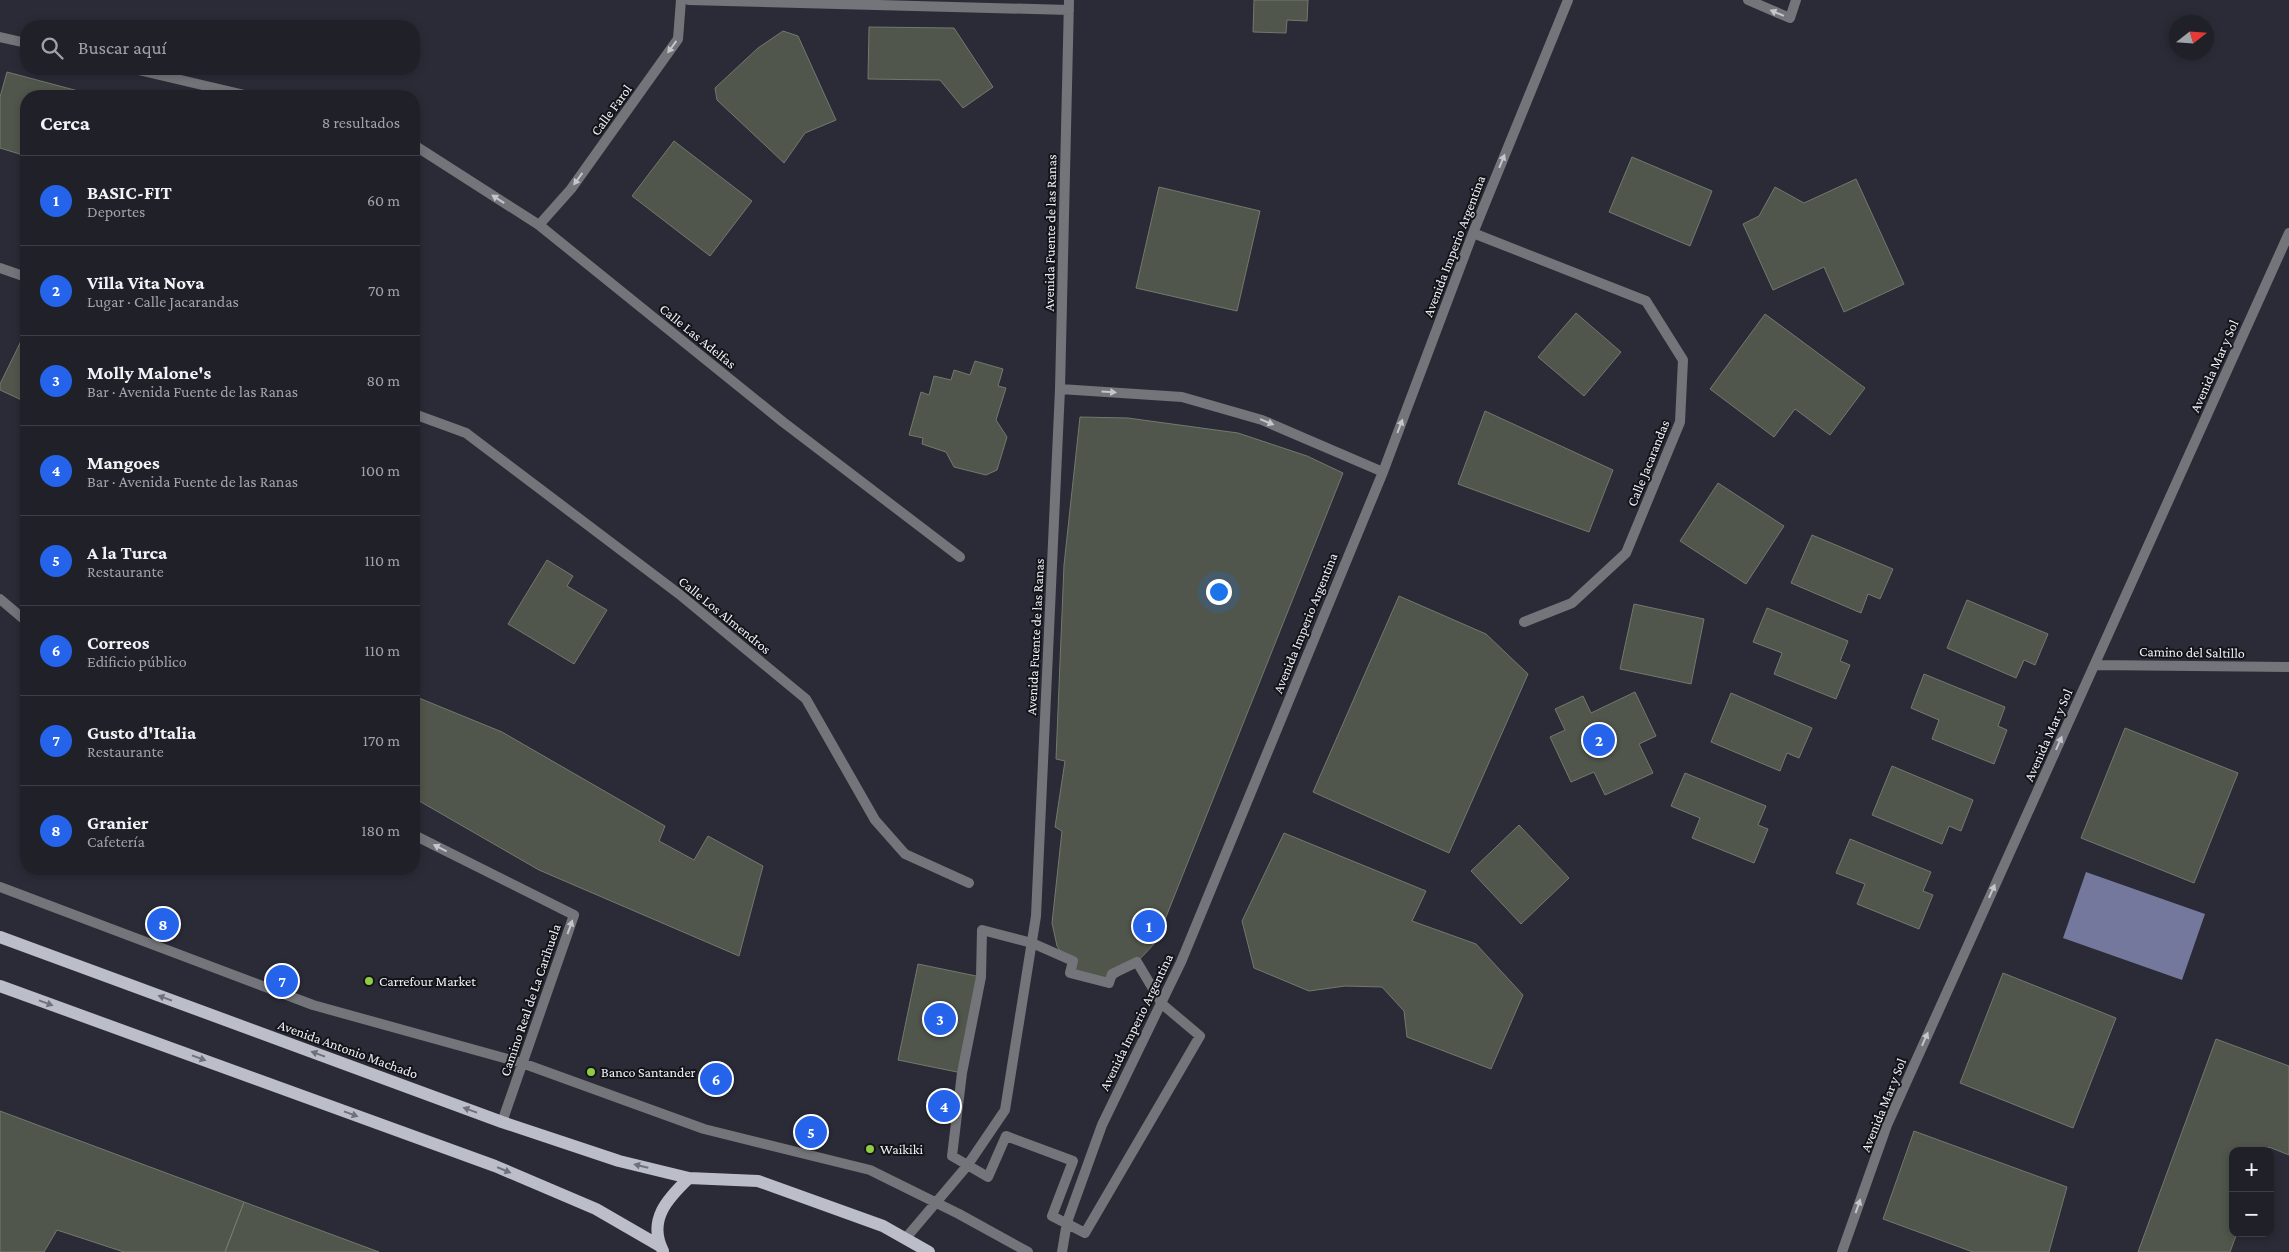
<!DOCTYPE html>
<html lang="es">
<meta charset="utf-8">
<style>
body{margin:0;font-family:"Crimson Pro",serif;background:#282830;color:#f1f3f6}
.controls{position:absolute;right:15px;bottom:15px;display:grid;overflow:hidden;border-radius:10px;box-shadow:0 2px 8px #0003}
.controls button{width:45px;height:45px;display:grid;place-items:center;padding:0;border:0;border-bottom:1px solid #3d3e45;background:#202028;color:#f1f3f6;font:25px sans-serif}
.compass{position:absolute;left:2169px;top:15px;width:45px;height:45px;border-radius:50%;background:#202028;box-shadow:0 2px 8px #0003;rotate:73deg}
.you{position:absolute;left:1218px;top:591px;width:18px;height:18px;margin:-12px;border:4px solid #fff;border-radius:50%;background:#1a73e8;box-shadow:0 0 0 8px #1a73e833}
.badge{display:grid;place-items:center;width:32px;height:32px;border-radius:50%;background:#2563eb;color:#fff;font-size:16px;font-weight:700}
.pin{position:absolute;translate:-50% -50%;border:2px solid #fff;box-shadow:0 1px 5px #0006}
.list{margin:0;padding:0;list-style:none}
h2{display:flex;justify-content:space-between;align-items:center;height:65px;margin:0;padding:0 20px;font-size:21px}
h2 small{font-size:16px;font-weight:400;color:#a2a3a8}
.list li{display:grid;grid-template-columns:32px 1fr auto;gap:15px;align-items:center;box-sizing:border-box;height:90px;padding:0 20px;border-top:1px solid #3d3e45}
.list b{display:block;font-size:19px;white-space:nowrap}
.list p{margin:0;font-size:16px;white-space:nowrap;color:#a2a3a8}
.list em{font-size:16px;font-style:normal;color:#a2a3a8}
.icon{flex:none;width:28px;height:28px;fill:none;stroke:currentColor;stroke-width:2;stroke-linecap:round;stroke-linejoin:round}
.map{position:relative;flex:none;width:2289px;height:1252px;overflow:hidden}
.search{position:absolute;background:#202028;box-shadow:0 2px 8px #0003;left:20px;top:20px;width:400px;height:55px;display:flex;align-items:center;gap:12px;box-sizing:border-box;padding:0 18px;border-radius:20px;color:#a2a3a8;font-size:19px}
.panel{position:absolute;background:#202028;box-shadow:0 2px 8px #0003;left:20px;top:90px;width:400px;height:785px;border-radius:20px}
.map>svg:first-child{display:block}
</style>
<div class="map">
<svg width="2289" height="1252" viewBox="0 0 2289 1252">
<rect width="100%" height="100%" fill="#2a2b36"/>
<path fill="#74789c" d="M2086,872l119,42 -23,66 -119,-42z"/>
<path fill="#50564b" stroke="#72796d" d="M1254,0h54l-1,21 -20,-1 -1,13 -33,-1z
M869,27l85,1 39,59 -30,21 -23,-28 -72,-1z
M783,31l15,5 38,84 -31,13 -21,30 -67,-63 -2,-12 43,-40z
M7,72l90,24h-71v60l-26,-8v-51z
M674,141l78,60 -42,55 -78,-60z
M1632,157l80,34 -22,55 -81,-34z
M1856,179l48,105 -60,28 -20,-45 -51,23 -30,-66 16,-8 16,-29 29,16z
M1159,187l101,24 -23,100 -101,-23z
M1576,313l45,39 -37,44 -46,-39z
M1765,314l100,74 -35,47 -35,-26 -21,28 -64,-48z
M23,337l3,2v63l-26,-12v-6z
M975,361l28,8 -5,17 8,2 -10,32 11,17 -10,33 -11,5 -32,-8 -8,-15 -24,-8 1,-6 -14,-3 12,-43 8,3 5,-19 17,4 3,-10 16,5z
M26,406v11l-4,-3z
M1485,411l128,59 -24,62 -131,-48z
M1080,417l48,1 110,15 69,23 36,17 -187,469 -19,20 -28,21 -39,-10 3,-12 -9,-4 -7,-11 -5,-23 10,-92 -7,-4 10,-66 -9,-2 8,-194z
M1718,483l66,43 -38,58 -66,-43z
M1812,535l81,34 -13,30 -12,-5 -7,19 -70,-30z
M547,560l26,16 -6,10 40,24 -33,54 -66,-40z
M1399,596l87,38 42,40 -79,179 -136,-61z
M1967,600l81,34 -13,31 -11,-5 -8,18 -69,-30z
M1634,604l70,15 -13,65 -71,-15z
M1767,608l81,33 -8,20 10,4 -14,34 -62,-25 8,-21 -29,-11z
M1924,674l81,33 -7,19 9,4 -13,34 -62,-25 7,-19 -28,-12z
M1635,692l21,44 -17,8 14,29 -48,22 -11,-23 -23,10 -21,-45 15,-7 -10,-21 28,-13 8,17z
M1731,693l81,35 -13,30 -12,-5 -7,18 -69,-29z
M414,696l88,36 163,94 -6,15 35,19 14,-24 55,30 -24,90 -200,-86 -125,-72z
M2125,728l113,45 -44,110 -113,-45z
M1892,766l81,34 -12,31 -12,-5 -7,18 -70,-29z
M1685,773l81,33 -8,19 10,4 -14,34 -62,-25 8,-20 -29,-12z
M1519,825l50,53 -48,46 -50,-53z
M1284,833l142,58 -14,30 64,23 47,51 -32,74 -84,-32 -3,-26 -22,-24 -37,-1 -36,5 -55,-23 -12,-47z
M1850,839l81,33 -8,19 10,4 -14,34 -62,-25 8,-20 -29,-11z
M918,964l63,13 -19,96 -64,-13z
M2003,973l113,45 -43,110 -113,-45z
M2216,1039l73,27v89l-20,-8 -2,4h-34v82h4l-7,19h-92z
M0,1111l244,91 -19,50h-101l-67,-22 -13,22h-44z
M1914,1131l153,56 -18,65h-76l-90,-33z
M244,1202l135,50h-154z"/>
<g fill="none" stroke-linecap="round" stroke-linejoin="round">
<path stroke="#74757a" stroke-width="10" d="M689,0l380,10
M1748,0l42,18 6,-18
M0,37l26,6
M134,69l115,27
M414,145l125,80 244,197 177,135
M539,225l32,-36 107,-150 3,-39
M1473,233l173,68 37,59 -3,62 -54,131 -54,50 -48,19
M0,268l26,9
M1060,389l122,8 80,23 121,52
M414,414l52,19 213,161 127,105 69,121 30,34 64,29
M0,599l26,22
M2095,665l194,2
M414,835l160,80 -72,207
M0,887l313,118 209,58 182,66 166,41 89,44 69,38
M982,930l50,13 41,18 -3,12 39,10 3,-9 25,-12 25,42 38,32 -115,197 -33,-17 21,-55 -67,-25 -18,41 -36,-21 10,-83 19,-96z
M905,1239l62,-73 38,-56 31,-194 24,-527 9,-389
M1062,1252l5,-30 35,-97 79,-163 202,-490 90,-239 95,-233
M1842,1252l45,-127 402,-892"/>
<path stroke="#bbbdc9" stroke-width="12" d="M0,937l502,185 117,39 70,17 69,3 125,45 46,26
M0,986l495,180 101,43 64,37
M663,1251c-16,-31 5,-53 26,-73"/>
</g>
<defs><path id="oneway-solid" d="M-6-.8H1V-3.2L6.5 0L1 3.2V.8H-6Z" transform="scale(1.25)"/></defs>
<g fill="#c5c6cc">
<use href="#oneway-solid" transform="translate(1777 13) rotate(-157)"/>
<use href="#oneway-solid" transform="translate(672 47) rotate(126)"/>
<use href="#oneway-solid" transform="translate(1502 161) rotate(-68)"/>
<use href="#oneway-solid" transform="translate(578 179) rotate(126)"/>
<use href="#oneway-solid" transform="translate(498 199) rotate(-147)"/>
<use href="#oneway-solid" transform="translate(1109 392) rotate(4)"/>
<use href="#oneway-solid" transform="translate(1267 422) rotate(22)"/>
<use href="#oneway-solid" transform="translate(1400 426) rotate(-69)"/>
<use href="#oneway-solid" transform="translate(2059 743) rotate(-66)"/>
<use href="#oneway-solid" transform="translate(440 848) rotate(-153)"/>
<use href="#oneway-solid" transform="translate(1992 891) rotate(-66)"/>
<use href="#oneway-solid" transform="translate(570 927) rotate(-70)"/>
<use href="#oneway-solid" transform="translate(1925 1039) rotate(-66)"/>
<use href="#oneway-solid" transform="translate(1858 1206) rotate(-71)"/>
</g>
<g fill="#6f717a">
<use href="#oneway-solid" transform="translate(165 998) rotate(-160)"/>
<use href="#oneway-solid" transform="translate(46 1003) rotate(20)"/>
<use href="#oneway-solid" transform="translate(318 1054) rotate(-160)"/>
<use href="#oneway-solid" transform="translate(199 1058) rotate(20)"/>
<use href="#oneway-solid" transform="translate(470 1110) rotate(-160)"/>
<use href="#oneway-solid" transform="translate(351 1114) rotate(20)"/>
<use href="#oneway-solid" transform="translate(641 1166) rotate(-166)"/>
<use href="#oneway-solid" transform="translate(504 1170) rotate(23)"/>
</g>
<g fill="#8fcd42" stroke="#131419" stroke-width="2">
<circle cx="369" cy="981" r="5"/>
<circle cx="591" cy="1072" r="5"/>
<circle cx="870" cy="1149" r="5"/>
</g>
<g text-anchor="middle" stroke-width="4" stroke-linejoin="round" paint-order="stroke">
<g font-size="14" fill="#f0f1f8" stroke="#131419">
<text transform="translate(611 110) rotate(-54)" y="5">Calle Farol</text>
<text transform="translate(1050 233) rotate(-89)" y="5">Avenida Fuente de las Ranas</text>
<text transform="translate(1454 246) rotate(-69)" y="5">Avenida Imperio Argentina</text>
<text transform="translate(698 336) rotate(39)" y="5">Calle Las Adelfas</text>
<text transform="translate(2214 366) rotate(-66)" y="5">Avenida Mar y Sol</text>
<text transform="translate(1648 463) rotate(-68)" y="5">Calle Jacarandas</text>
<text transform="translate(725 615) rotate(39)" y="5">Calle Los Almendros</text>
<text transform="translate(1305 623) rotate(-68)" y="5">Avenida Imperio Argentina</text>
<text transform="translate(1035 637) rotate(-87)" y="5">Avenida Fuente de las Ranas</text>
<text transform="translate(2192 652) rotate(1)" y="5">Camino del Saltillo</text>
<text transform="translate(2048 735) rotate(-66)" y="5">Avenida Mar y Sol</text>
<text transform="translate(530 1000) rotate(-71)" y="5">Camino Real de La Carihuela</text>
<text transform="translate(1136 1022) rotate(-64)" y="5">Avenida Imperio Argentina</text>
<text transform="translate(348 1049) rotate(20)" y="5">Avenida Antonio Machado</text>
<text transform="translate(1883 1105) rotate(-68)" y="5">Avenida Mar y Sol</text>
</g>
<g font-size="14" fill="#f0f1f8" stroke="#131419" text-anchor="start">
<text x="379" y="986">Carrefour Market</text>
<text x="601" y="1077">Banco Santander</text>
<text x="880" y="1154">Waikiki</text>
</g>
</g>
</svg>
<div class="controls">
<button>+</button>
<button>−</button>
</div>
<svg class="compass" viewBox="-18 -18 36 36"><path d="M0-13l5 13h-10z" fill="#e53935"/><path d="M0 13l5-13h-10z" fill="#a2a3a8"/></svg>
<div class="you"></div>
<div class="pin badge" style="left:1149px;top:926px">1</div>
<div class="pin badge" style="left:1599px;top:740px">2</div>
<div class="pin badge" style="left:940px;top:1019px">3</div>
<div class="pin badge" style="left:944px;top:1106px">4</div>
<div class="pin badge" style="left:811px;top:1132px">5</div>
<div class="pin badge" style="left:716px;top:1079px">6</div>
<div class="pin badge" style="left:282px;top:981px">7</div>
<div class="pin badge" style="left:163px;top:924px">8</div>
<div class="search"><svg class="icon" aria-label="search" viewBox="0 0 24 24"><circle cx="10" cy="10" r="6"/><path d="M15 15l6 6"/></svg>Buscar aquí</div>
<section class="panel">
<h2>Cerca<small>8 resultados</small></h2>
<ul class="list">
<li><span class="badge">1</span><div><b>BASIC-FIT</b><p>Deportes</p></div><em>60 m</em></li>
<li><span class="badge">2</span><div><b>Villa Vita Nova</b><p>Lugar · Calle Jacarandas</p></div><em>70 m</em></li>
<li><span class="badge">3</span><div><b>Molly Malone's</b><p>Bar · Avenida Fuente de las Ranas</p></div><em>80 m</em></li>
<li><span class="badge">4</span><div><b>Mangoes</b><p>Bar · Avenida Fuente de las Ranas</p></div><em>100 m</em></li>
<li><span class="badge">5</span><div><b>A la Turca</b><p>Restaurante</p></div><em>110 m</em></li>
<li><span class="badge">6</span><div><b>Correos</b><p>Edificio público</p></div><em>110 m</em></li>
<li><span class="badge">7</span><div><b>Gusto d'Italia</b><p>Restaurante</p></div><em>170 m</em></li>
<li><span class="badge">8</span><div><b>Granier</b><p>Cafetería</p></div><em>180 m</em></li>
</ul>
</section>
</div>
